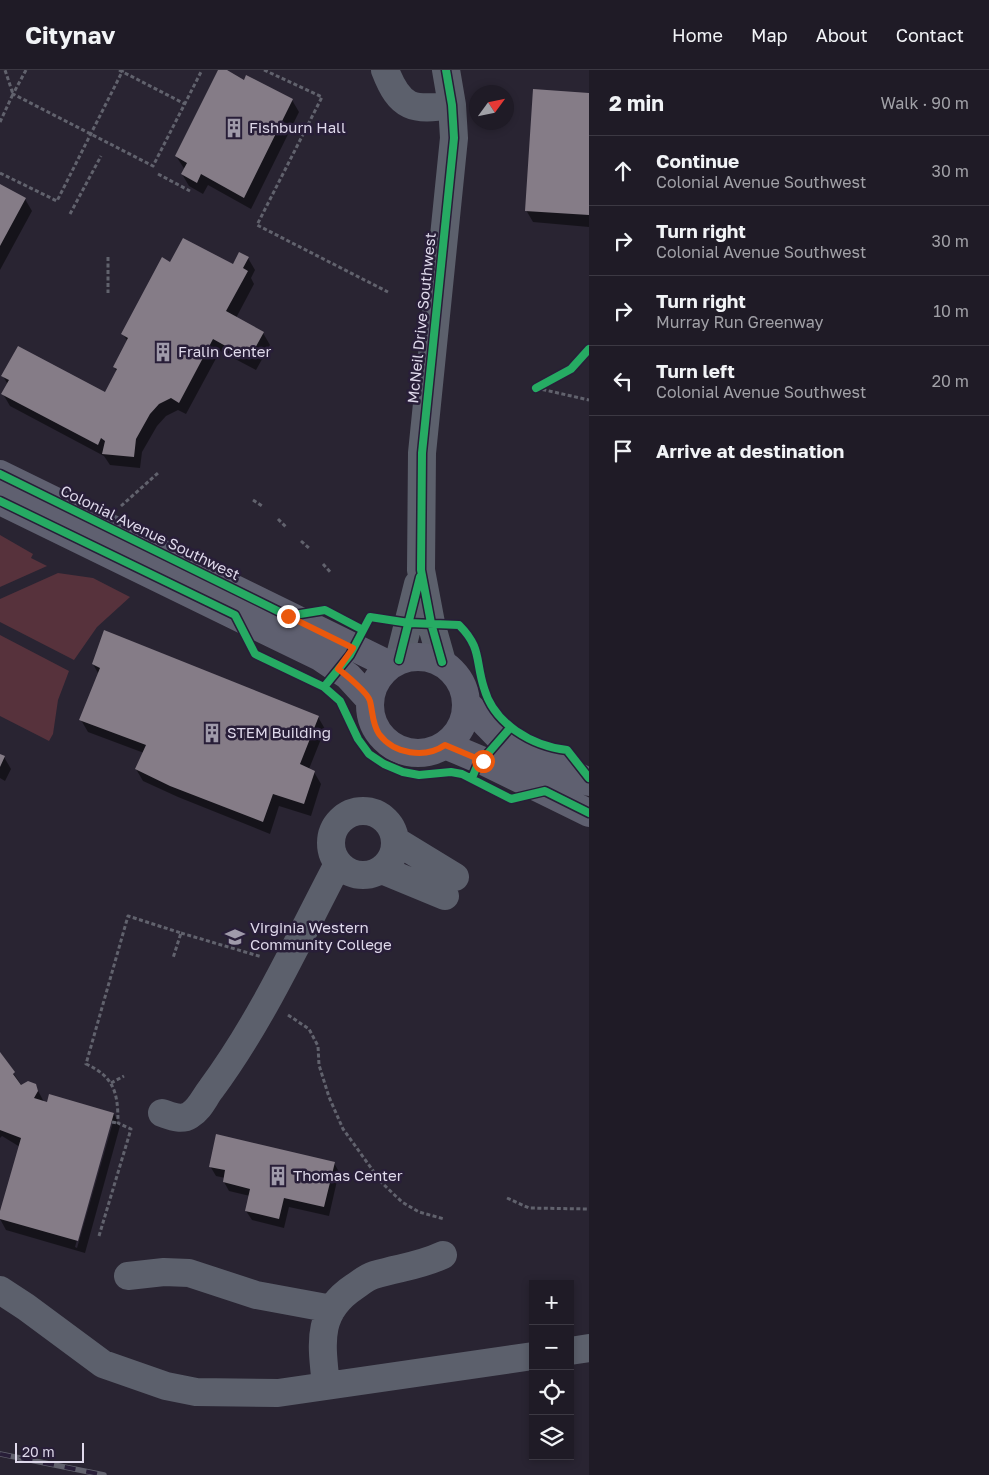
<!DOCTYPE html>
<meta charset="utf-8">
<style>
body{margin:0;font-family:"Golos Text",sans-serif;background:#2c2832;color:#f1f3f6}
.controls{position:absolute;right:15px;bottom:15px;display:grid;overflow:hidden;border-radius:0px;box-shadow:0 2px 8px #0003}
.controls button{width:45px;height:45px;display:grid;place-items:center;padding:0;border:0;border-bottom:1px solid #3c3943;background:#1f1b26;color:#f1f3f6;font:25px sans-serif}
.compass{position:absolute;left:469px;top:15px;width:45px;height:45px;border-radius:50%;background:#1f1b26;box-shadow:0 2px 8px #0003;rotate:57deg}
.scale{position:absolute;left:15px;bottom:12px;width:69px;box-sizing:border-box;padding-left:5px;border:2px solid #dfd9eb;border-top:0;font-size:14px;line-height:18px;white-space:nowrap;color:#dfd9eb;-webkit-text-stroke:4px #281e38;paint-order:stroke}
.stop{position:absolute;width:15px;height:15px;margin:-11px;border:4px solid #ea580c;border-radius:50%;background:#fff}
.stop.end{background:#ea580c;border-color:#fff;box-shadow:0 1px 5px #0008}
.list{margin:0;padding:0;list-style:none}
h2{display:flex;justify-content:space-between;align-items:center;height:65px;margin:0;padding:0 20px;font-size:21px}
h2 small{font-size:16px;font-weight:400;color:#a1a1a7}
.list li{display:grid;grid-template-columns:32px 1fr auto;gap:15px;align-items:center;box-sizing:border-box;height:70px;padding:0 20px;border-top:1px solid #3c3943}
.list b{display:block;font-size:19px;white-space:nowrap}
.list p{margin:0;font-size:16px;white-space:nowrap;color:#a1a1a7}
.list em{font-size:16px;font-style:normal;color:#a1a1a7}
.icon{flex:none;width:28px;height:28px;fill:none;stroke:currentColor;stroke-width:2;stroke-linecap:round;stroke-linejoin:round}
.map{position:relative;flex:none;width:589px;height:1405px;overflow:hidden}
header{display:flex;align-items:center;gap:30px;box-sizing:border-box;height:70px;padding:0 25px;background:#1f1b26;border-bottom:1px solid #3c3943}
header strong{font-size:24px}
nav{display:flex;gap:28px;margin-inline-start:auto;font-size:18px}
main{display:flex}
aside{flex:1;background:#1f1b26}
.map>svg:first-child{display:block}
</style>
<header>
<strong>Citynav</strong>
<nav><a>Home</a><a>Map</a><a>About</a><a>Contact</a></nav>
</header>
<main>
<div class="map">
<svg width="589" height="1405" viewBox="0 0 589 1405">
<rect width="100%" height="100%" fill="#292432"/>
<path fill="#57323c" d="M0,465l33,19 -2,4 16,8 -47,21z
M58,503l35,5 37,19 -33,30 -23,33 -74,-38v-23z
M0,565l69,36 -11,29 -5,34 -4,7 -49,-25z"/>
<path fill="#0007" fill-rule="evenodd" d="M220,0h4l20,11 3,-4 45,23 7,12 -48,97 -43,-24 -5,9 -14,-8 -7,-12 3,-4 -9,-14z
M534,21l55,4v132l-56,-5 -7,-12z
M0,116l25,13 7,12 -32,59z
M240,184l8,4 7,12 -4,8 3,6 -18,34 27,15 7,12 -14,25 -36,-19 -34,63 -8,-4 -12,6 -9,10 -15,26 -2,16 -30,-3 -6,-9 -94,-50 -7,-12 5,-9 -5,-9 102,18 12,-22 -3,-5 14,-25 -5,-8 47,-71 63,3z
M93,594l225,53 7,12 -16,40 5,3 7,12 -10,32 -32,-10 -9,28 -92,-37 -35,-16 -7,-12 8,-16 -56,-21 -7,-12 18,-45z
M0,685l4,2 7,12 -6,12 -5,-3z
M0,984l22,32 13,-1 9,17 70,12 6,12 -35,127 -79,-23 -6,-11 20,-72 -18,-11 -2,2zM111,1052h2l-36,126 -2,-1z
M334,1093l5,9 -10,44 -40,-9 -5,21 -32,-8 -6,-9 4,-15 -21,-5 -5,-9 1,-4 -9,-2 -6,-10z"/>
<path fill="#857c87" d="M218,0h9l17,10 2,-5 47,24 -49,99 -43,-24 -4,9 -16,-9 6,-11 -12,-7z
M533,19l56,4v122l-64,-4z
M0,114l26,14 -26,48z
M183,168l50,26 6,-12 10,5 -6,11 5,3 -22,40 38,21 -15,27 -36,-20 -34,64 -8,-5 -12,6 -9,10 -14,25 -2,18 -32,-3 3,-13 -4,-3 -3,7 -97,-51 8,-14 -8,-4 17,-30 87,46 12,-23 -4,-2 15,-29 -7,-4 41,-77 8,5z
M104,560l215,86 -19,48 15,7 -11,33 -31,-10 -10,28 -93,-36 -35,-17 11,-24 -67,-25 21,-52 -8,-4z
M0,684l5,2 -5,11z
M0,982l15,20 -2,2 8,11 7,-4 8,3 2,7 -4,7 13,4 2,-8 65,19 -36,128 -78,-22v-8l21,-73 -21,-8z
M216,1064l119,28 -11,45 -40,-9 -5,21 -34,-8 5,-22 -27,-7 2,-12 -16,-3z"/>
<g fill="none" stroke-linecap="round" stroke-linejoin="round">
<path stroke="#61626d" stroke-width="3" stroke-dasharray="4 2.5" stroke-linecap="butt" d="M26,0l-13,24 140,72 49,-96
M119,0l66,34
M264,0l58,27 -65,128 131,67
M0,52l13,-28 -8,-24
M0,103l57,28 66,-131
M158,104l32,17
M70,144l31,-58
M108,187v36
M536,318l53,12
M253,430l9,6
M121,436l37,-33
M278,449l8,8
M301,471l9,8
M323,494l8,9
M181,863l81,24
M288,945l21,14 9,17 1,19 10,32 14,32 39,54 20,19 17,10 25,7
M111,1013l13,-7
M112,1052l6,1
M507,1128l22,10 60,1
M99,1166l32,-107 -13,-6c0,-29 -3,-46 -32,-59l42,-148 53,17 -8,25"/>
<path stroke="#5c606c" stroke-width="28" d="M385,0c15,39 28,41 67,35
M399,590l19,-76
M442,592l-11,-39 -10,-53 1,-117 32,-315 -2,-33 -6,-35
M331 773a32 32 0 1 1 64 0a32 32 0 1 1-64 0Z
M396,771l59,36
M382,800l63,26
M162,1043c9,3 19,8 28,2 10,-6 14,-17 21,-26 51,-69 87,-149 127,-225
M128,1206l36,-4 25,1 67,22 76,14
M0,1220l26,17 77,57 63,22 30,6 82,1 255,-37
M570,1281l19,-3
M326,1316c-4,-41 -11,-73 28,-99 6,-4 13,-10 20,-12 26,-8 43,-8 69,-20"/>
<path stroke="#5f6070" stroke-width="28" d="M0,404l390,191
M0,431l320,156 28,19 22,24
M370 635a48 48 0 1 1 96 0a48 48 0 1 1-96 0Z
M466,633l35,36 88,43
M445,675l38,16 106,52"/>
<defs>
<path id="rail" d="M0,1384l104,21"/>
</defs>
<use href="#rail" stroke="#61616d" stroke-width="5.5"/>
<use href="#rail" stroke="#281e38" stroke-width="4" stroke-dasharray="11" stroke-linecap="butt"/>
<defs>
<path id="cycleway" d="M536,318l35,-19 18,-20
M0,404l288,142 37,-6 38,20
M0,431l235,114 20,39 69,33 16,14 18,38 11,15 15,10 19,8 16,3 32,-3 11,2 49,25 34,-8 44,22
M399,590l21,-83
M442,592l-11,-39 -10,-53 1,-117 32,-315 -2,-33 -6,-35
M324,617l26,-32 20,-38 39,6 50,2c23,23 16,35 25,63 10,36 48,58 83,62l22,28
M472,708l5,-12 33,-38"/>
</defs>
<use href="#cycleway" stroke="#281e38" stroke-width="11"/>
<use href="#cycleway" stroke="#26ab63" stroke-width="8"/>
</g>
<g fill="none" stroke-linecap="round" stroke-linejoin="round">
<path stroke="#ea580c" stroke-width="6" d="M288,546l65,32 -15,21c7,5 30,24 32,32 3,12 2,22 9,33 15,20 46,25 66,11l38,16"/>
</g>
<defs>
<symbol id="building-bare" viewBox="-9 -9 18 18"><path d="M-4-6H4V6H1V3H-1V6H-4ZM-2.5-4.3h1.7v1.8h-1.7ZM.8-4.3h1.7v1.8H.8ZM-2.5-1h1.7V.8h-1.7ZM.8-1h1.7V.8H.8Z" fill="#9f9aaa" stroke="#281e38" stroke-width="2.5" paint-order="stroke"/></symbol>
<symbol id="university-bare" viewBox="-9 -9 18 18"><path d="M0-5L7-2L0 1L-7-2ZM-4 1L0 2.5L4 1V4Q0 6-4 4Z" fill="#9f9aaa" stroke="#281e38" stroke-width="2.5" paint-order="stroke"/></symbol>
</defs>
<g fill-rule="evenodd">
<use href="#building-bare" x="220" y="44" width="28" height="28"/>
<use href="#building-bare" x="149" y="268" width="28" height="28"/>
<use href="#building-bare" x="198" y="649" width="28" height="28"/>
<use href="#university-bare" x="221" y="853" width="28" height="28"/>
<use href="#building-bare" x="264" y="1092" width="28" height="28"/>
</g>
<g text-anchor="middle" stroke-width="5" stroke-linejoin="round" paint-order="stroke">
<g font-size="15" fill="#dfd9eb" stroke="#281e38" text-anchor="start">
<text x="249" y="63">Fishburn Hall</text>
<text x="178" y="287">Fralin Center</text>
<text x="227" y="668">STEM Building</text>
<text x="250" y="863">Virginia Western<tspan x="250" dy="17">Community College</tspan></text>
<text x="293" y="1111">Thomas Center</text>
</g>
<g font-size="15" fill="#dfd9eb" stroke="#281e38">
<text transform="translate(422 248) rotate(-84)" y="5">McNeil Drive Southwest</text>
<text transform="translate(150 463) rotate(26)" y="5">Colonial Avenue Southwest</text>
</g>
</g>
</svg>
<div class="controls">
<button>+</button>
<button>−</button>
<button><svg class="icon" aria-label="locate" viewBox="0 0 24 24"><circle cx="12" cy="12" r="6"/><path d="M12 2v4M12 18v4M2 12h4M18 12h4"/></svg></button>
<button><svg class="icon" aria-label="layers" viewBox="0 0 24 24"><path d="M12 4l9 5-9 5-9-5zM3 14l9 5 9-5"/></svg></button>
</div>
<svg class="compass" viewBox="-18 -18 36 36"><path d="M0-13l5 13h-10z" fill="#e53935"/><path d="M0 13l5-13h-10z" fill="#a1a1a7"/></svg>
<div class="scale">20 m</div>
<div class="stop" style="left:483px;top:691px"></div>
<div class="stop end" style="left:288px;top:546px"></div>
</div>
<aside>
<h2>2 min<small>Walk · 90 m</small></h2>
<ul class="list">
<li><svg class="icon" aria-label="ahead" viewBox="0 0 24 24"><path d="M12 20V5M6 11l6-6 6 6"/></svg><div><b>Continue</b><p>Colonial Avenue Southwest</p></div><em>30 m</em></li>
<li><svg class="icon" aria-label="right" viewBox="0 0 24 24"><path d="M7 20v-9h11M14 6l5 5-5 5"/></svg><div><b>Turn right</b><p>Colonial Avenue Southwest</p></div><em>30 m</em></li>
<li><svg class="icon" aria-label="right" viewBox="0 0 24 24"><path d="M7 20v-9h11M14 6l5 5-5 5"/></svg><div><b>Turn right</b><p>Murray Run Greenway</p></div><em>10 m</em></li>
<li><svg class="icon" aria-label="left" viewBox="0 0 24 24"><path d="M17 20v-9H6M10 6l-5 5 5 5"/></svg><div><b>Turn left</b><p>Colonial Avenue Southwest</p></div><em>20 m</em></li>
<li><svg class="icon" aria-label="arrive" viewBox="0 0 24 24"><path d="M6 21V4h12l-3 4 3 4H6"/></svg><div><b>Arrive at destination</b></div></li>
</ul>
</aside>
</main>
